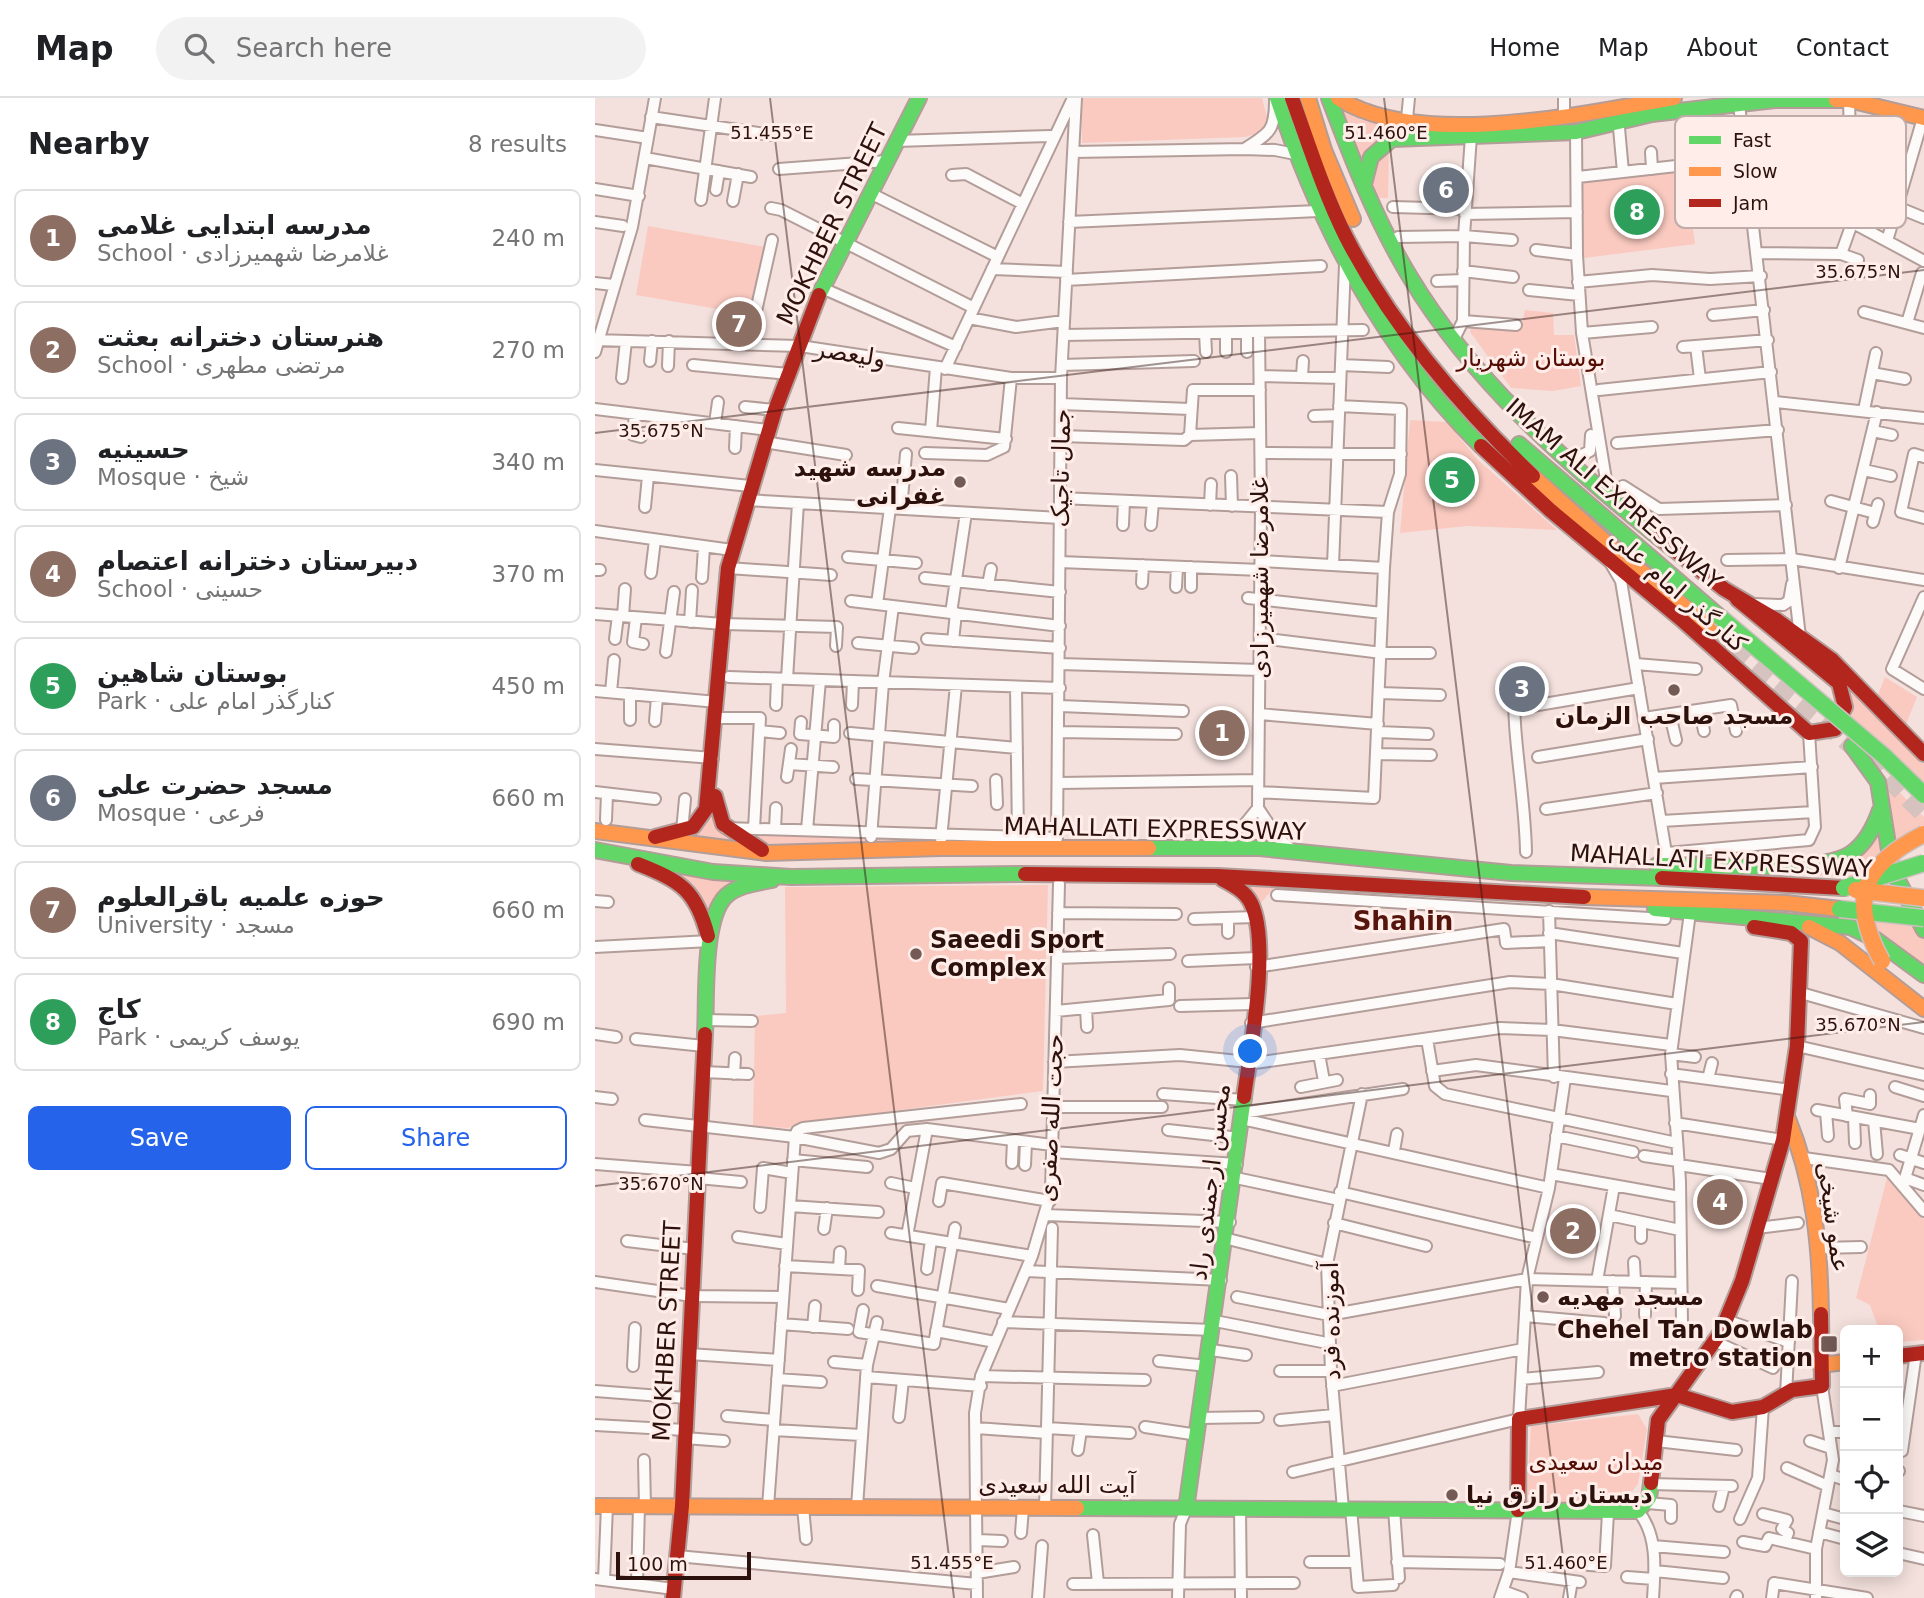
<!DOCTYPE html>
<meta charset="utf-8">
<style>
body{margin:0;font-family:"DejaVu Sans","Noto Naskh Arabic",sans-serif;background:#f2f2f2;color:#202124}
.controls{position:absolute;right:21px;bottom:21px;display:grid;overflow:hidden;border-radius:10px;box-shadow:0 4px 18px #0003}
.controls button{width:63px;height:63px;display:grid;place-items:center;padding:0;border:0;border-bottom:2px solid #e0e0e0;background:#fff;color:#202124;font:35px sans-serif}
.scale{position:absolute;left:21px;bottom:18px;width:135px;box-sizing:border-box;padding-left:7px;border:4px solid #2d110c;border-top:0;font-size:19px;line-height:24px;white-space:nowrap;color:#2d110c;-webkit-text-stroke:5px #feede9;paint-order:stroke}
.you{position:absolute;left:656px;top:954px;width:24px;height:24px;margin:-18px;border:5px solid #fff;border-radius:50%;background:#1a73e8;box-shadow:0 0 0 10px #1a73e833}
.badge{display:grid;place-items:center;width:46px;height:46px;border-radius:50%;background:#2563eb;color:#fff;font-size:23px;font-weight:700}
.pin{position:absolute;translate:-50% -50%;border:4px solid #fff;box-shadow:0 2px 7px #0006}
.list{margin:0;padding:0;list-style:none}
h2{display:flex;justify-content:space-between;align-items:center;height:91px;margin:0;padding:0 28px;font-size:30px}
h2 small{font-size:23px;font-weight:400;color:#757577}
.list li{display:grid;grid-template-columns:46px 1fr auto;gap:21px;align-items:center;box-sizing:border-box;height:98px;margin:0 14px 14px;padding:0 14px;border:2px solid #e0e0e0;border-radius:10px}
.list b{display:block;font-size:26px;white-space:nowrap}
.list p{margin:0;font-size:23px;white-space:nowrap;color:#757577}
.list em{font-size:23px;font-style:normal;color:#757577}
.actions{display:flex;gap:14px;padding:21px 28px}
.actions a{flex:1;padding:16px 0;border:2px solid #2563eb;border-radius:10px;text-align:center;font-size:24px;color:#2563eb}
.actions .main{background:#2563eb;color:#fff}
.icon{flex:none;width:38px;height:38px;fill:none;stroke:currentColor;stroke-width:2;stroke-linecap:round;stroke-linejoin:round}
.map{position:relative;flex:none;width:1329px;height:1500px;overflow:hidden}
header{display:flex;align-items:center;gap:42px;box-sizing:border-box;height:98px;padding:0 35px;background:#fff;border-bottom:2px solid #e0e0e0}
header strong{font-size:33px}
nav{display:flex;gap:38px;margin-inline-start:auto;font-size:24px}
.search{width:490px;height:63px;background:#f2f2f2;display:flex;align-items:center;gap:18px;box-sizing:border-box;padding:0 24px;border-radius:38px;color:#757577;font-size:26px}
main{display:flex}
aside{flex:1;background:#fff}
.map>svg:first-child{display:block}
</style>
<header>
<strong>Map</strong>
<div class="search"><svg class="icon" aria-label="search" viewBox="0 0 24 24"><circle cx="10" cy="10" r="6"/><path d="M15 15l6 6"/></svg>Search here</div>
<nav><a>Home</a><a>Map</a><a>About</a><a>Contact</a></nav>
</header>
<main>
<aside>
<h2>Nearby<small>8 results</small></h2>
<ul class="list">
<li><span class="badge" style="background:#8d6e63">1</span><div><b>مدرسه ابتدایی غلامی</b><p>School · غلامرضا شهمیرزادی</p></div><em>240 m</em></li>
<li><span class="badge" style="background:#8d6e63">2</span><div><b>هنرستان دخترانه بعثت</b><p>School · مرتضی مطهری</p></div><em>270 m</em></li>
<li><span class="badge" style="background:#6b7280">3</span><div><b>حسینیه</b><p>Mosque · شیخ</p></div><em>340 m</em></li>
<li><span class="badge" style="background:#8d6e63">4</span><div><b>دبیرستان دخترانه اعتصام</b><p>School · حسینی</p></div><em>370 m</em></li>
<li><span class="badge" style="background:#2e9e5b">5</span><div><b>بوستان شاهین</b><p>Park · کنارگذر امام علی</p></div><em>450 m</em></li>
<li><span class="badge" style="background:#6b7280">6</span><div><b>مسجد حضرت علی</b><p>Mosque · فرعی</p></div><em>660 m</em></li>
<li><span class="badge" style="background:#8d6e63">7</span><div><b>حوزه علمیه باقرالعلوم</b><p>University · مسجد</p></div><em>660 m</em></li>
<li><span class="badge" style="background:#2e9e5b">8</span><div><b>کاج</b><p>Park · یوسف کریمی</p></div><em>690 m</em></li>
</ul>
<div class="actions"><a class="main">Save</a><a>Share</a></div>
</aside>
<div class="map">
<svg width="1329" height="1500" viewBox="0 0 1329 1500">
<rect width="100%" height="100%" fill="#f4e1dd"/>
<path fill="#facac0" d="M487,0h180l7,26 -9,9 -15,4 -163,6z
M744,9l23,13 23,3 -5,8 4,8 -23,30z
M794,49l-1,51h-10c-10,-24 -8,-34 11,-51z
M1090,71l10,75 -111,14 -2,-78z
M53,128l118,21 -13,68 -117,-20z
M930,212l28,3 1,22h20l7,51 -28,5 -42,-3 -41,-56 2,-7 49,3z
M815,322l37,2 31,38 79,70 -90,-4 -67,7z
M1290,579l32,20 -12,30 -28,-30z
M1251,581l39,48 39,37v21l-72,-66 1,-17z
M1285,675l44,44v13l-34,18z
M113,713l29,31 -53,-6z
M1285,732l4,22 -20,26 -174,-10 112,2z
M144,735l274,7 -255,4z
M65,772l83,13 -34,48 -3,-21 -13,-26z
M453,787l-5,206 -240,32 -15,5 -35,-2 2,-110 31,-3 -1,-126z
M647,787h34l-20,24z
M1272,819l48,5 9,16v31l-33,-23z
M1292,1080l37,42v120l-26,2v-12h-19l-9,-25 -14,-7z
M1043,1316l9,15 -9,55 -17,21h-95l5,-79z"/>
<g fill="none" stroke-linecap="round" stroke-linejoin="round">
<path stroke="#d6c2be" stroke-width="19" stroke-dasharray="19 10" stroke-linecap="butt" d="M1116,530l164,137 49,49"/>
<defs>
<path id="street" d="M969,0v19
M1144,6l61,533
M56,19l121,18
M812,21l2,-21
M1024,30l4,44
M0,32l53,8
M981,34l1,123 5,78 27,165
M302,43l153,-5
M651,50c24,-15 29,-18 29,-47
M478,54l171,-3 31,1 20,4
M1056,54l1,17
M50,60l106,19
M184,71l107,-8
M357,77l14,-1 57,30
M983,79l241,-27
M1224,79l32,-4 -2,-73
M0,91l44,7
M121,92l3,-19
M275,95l128,64
M106,102l14,-102
M138,103l5,-27
M1135,107l22,-2
M798,109l73,2
M1302,109l27,11
M176,110l10,2 193,98
M870,116l112,-2
M0,124l28,4
M474,124l249,-11
M1262,127l67,36
M803,139l66,-1 48,4
M1292,143l36,-123
M941,152l41,5
M1163,155l83,1 17,6
M1246,156l9,-25
M397,171l75,3
M868,173l50,6
M471,182l255,-14
M842,183l26,-1
M983,184l74,-7 58,4 51,-3
M0,185l18,2
M227,190l134,59
M934,192l50,5
M1269,214l60,16
M1118,217l51,-5
M374,220l47,9 48,-6
M868,223l53,4
M1312,225l15,-50
M652,234v20
M664,234l2,175 -3,301 20,30 13,11
M610,235l1,19
M631,235v19
M987,235l70,-6
M469,237l299,-5
M859,241l9,-18 1,-85 7,-100
M0,242l205,6 211,32h50
M154,244l23,-102
M1101,248l4,33
M1088,249l85,-7
M0,254l37,-125 23,-129
M55,263l2,-20
M98,267l96,9
M467,267l132,-4
M746,267l47,2
M73,268l1,-25
M350,271l128,-271
M1277,275l33,6
M665,278l80,2
M707,279l1,-16
M27,280l4,-37
M1004,292l172,-18
M1180,304l149,16
M466,306l129,5
M150,309l30,3
M0,311l173,21
M1269,312l12,-57
M40,316l-2,21 8,2
M719,318l25,-1
M120,325l3,-21
M303,330l108,11
M336,333l5,-64
M1278,333l19,4
M595,337l70,-2
M466,338l123,4 6,-5 3,-45h67
M169,344l82,13
M1022,345l161,-13
M140,350l1,-22
M330,355l62,2 17,-8 7,-69
M666,355l140,1
M968,357l15,2 12,-6 1,-16
M1329,359l-10,-3 -13,58 23,6
M0,372l155,16
M1269,372l27,6
M636,378l1,30
M1028,388l36,23 127,-4
M465,400l328,14
M151,402l314,18
M1236,403l44,12
M615,407l1,-21
M50,409l3,-31
M306,411l5,-55
M1278,424l5,-18
M528,427l1,-24
M556,427l2,-23
M0,433l137,19
M253,459l68,6
M1132,462l65,-1 132,21
M666,463l123,7
M465,464l201,8
M1016,466l10,17 47,284
M738,467l12,-301
M133,470l103,7
M1244,470l38,-156
M0,472h5
M56,475l4,-33
M107,480l2,-31
M330,480l135,14
M547,485l1,-18
M393,487l3,-16
M581,489l1,-20
M596,489v-20
M1329,499l-32,72 32,20
M653,500l134,15
M256,503l209,25
M282,506l13,-96
M1159,506l29,1 6,-4 3,-17
M356,515l15,-100
M0,516l128,10 114,3 -1,19
M28,518l2,-27
M41,520l-3,24 10,2
M95,524l2,-32
M665,540l122,15h48
M20,541l3,-23
M332,541l133,9
M358,543l3,-28
M263,545l55,5
M71,554l8,-60
M465,566l200,6
M1041,566l60,5
M134,579l331,11
M192,581l11,-176
M919,581c-2,59 11,115 12,173
M421,589l2,150
M0,593l122,11
M16,594l3,-32
M785,595l60,2
M181,607l1,-26
M257,607l1,-24
M465,608l123,5
M937,608l107,-18
M1105,612l4,21
M664,616l119,10
M1075,617l6,25
M121,620h44l-6,111
M1049,620l87,-13 5,26
M35,622v-26
M60,623l2,-24
M206,624l-1,12 34,3v-12
M165,633l20,2
M465,634l116,2
M783,634l50,2
M255,635l167,15
M0,651l118,9
M782,656l54,1
M943,659l110,-18
M194,666l44,3
M192,679l4,-28
M1059,680l158,-11
M261,681l116,7
M401,682l1,24
M465,685l198,-3
M0,694l60,7
M663,694l116,6 10,-230 4,-56 12,-38 1,-65 -62,-3
M951,711l111,-16
M11,722l1,-26
M1067,723l152,-9
M130,730l332,10 4,-460 15,-280
M180,731l1,-21
M212,732l13,-150
M87,733l3,-32
M276,739l12,-154 10,-77
M346,741l15,-154
M615,745l35,-19 13,-16
M1072,755l142,-13 6,-13 -6,-94
M682,797l388,24
M0,803l13,1
M954,813l5,166
M463,815l118,1
M599,821l61,-2
M633,835v-15
M954,835l134,20
M0,849l115,-6
M462,860l113,-4
M593,863l68,-3
M661,869l248,-38 2,14 44,-2
M1206,895l123,35
M585,908l73,-2
M491,910l1,19
M461,913l113,-11v-12
M111,922l46,1
M656,925l259,-41 41,2 126,20
M0,936l21,3
M41,941l68,7
M832,941l8,47 10,8 232,49
M1202,948l127,29
M724,956l5,27
M1076,956l24,3
M459,964l126,-7 59,6
M653,966l252,-36 52,2 119,15
M837,973l44,-6 195,26
M108,974l45,2
M139,976l1,-16
M1076,976l120,16
M1113,981l4,-16
M706,989l36,-7
M1300,989l29,9
M568,996l81,6
M0,999l17,2
M458,1009h109
M1222,1012l103,19
M1231,1014l2,24
M647,1015l161,-24
M1252,1018l-2,-17 25,5v-9
M1259,1019l1,26
M647,1021l307,69
M50,1022l150,17 84,16 12,-4 16,-18 20,-2 125,16
M1279,1023l3,33
M1080,1025l108,17
M573,1032l72,8
M961,1038l77,16
M200,1039l2,-6 6,-3 218,-24
M799,1053l3,-17
M457,1054l185,12
M1305,1057l24,8
M1049,1058l34,5
M1209,1060l85,12 35,41
M198,1062l74,7
M417,1065l1,-22
M0,1066l103,8
M430,1067l1,-22
M1084,1067l92,14
M956,1076l129,23
M103,1080l43,4
M641,1080l103,22
M1310,1080l19,7
M296,1085l24,5
M1308,1087l21,-70
M745,1094l197,46
M344,1103l3,-18 108,18
M195,1108l88,6
M165,1109l3,-39 29,5
M451,1117l184,7
M1014,1117l71,15
M739,1125l92,23
M1162,1130l41,-5
M229,1131l3,-21
M296,1135l141,23
M312,1138l20,-107
M143,1139l49,7
M1046,1140v-16
M633,1141l99,25
M32,1143l67,8
M1225,1150l41,-1
M1039,1164l1,20
M190,1168l74,4 -1,20
M244,1171l1,-17
M332,1171l4,-29
M431,1173l195,9
M1002,1183l17,-95
M1018,1183l2,35
M0,1184l97,14 91,1
M282,1188l132,23
M642,1199l92,18 198,-36 153,4
M268,1212l-4,22 75,12 21,-116
M1050,1217l1,-33
M930,1218l79,7
M1131,1222l63,22
M620,1223l107,21
M408,1224l210,8
M1087,1225l-2,-142 -9,-127 18,-134
M186,1226l67,5
M218,1229l2,-21
M341,1233l59,11
M1119,1243l59,27
M616,1252l35,5
M94,1256l90,6
M1065,1262l43,-3
M564,1263l49,5
M239,1264l33,3
M38,1268l2,-38
M685,1273h51
M386,1278l164,4
M271,1279l115,9
M182,1281l44,3
M927,1281l76,-7
M737,1288l191,-37
M0,1293l92,7
M1191,1296l6,-113
M132,1318l47,4
M304,1319l4,-37
M605,1320l58,-1
M685,1322l54,-5
M0,1327l90,5
M550,1329l53,8
M381,1330l71,5
M452,1330l83,5
M179,1332l87,5
M1235,1334h15
M90,1340l39,3
M1061,1343l80,9
M1215,1343l21,7
M483,1352l3,-20
M1307,1353l14,-98
M49,1362l1,46
M1192,1370l41,18
M1303,1373h1
M698,1374l226,-53 8,-140 22,-91 16,-110
M1236,1377l14,5
M1055,1386l82,2
M1052,1405l24,2v13
M1124,1408l5,-20
M173,1409l27,-370
M208,1409l3,32
M262,1409l10,-142 10,-43
M450,1410l7,-280
M645,1411l1,89
M748,1411l-12,-138 -4,-107 35,-170
M756,1411l7,78 35,-2
M799,1411l5,69
M1043,1413c20,24 17,58 15,87
M1304,1413l25,5
M1228,1415l22,6
M1168,1416l24,6 -5,9 6,4 -3,8
M1145,1421l18,-41 5,-71
M1224,1434l26,7
M426,1435l2,-25
M498,1437l5,48
M383,1442l24,1
M1148,1444l22,4 4,-8 47,11
M1058,1448l71,6
M1303,1455l26,6
M82,1458l300,28
M715,1464h45
M802,1464l103,2
M994,1467l16,1 3,-53
M1060,1473l68,7
M914,1474l71,10
M382,1475l37,-6
M1032,1479l27,2
M0,1481l79,10
M9,1482l3,-74
M42,1486l2,-78
M478,1486l221,-1
M908,1493l19,7
M382,1500l-2,-185 6,-37 51,-120 19,-64 8,-308
M443,1500l4,-52
M583,1500l2,-74 6,-15
M905,1500l9,-26 9,-62
M974,1500l3,-17
M1141,1500l1,-2
M1177,1500l2,-15 93,15
M1221,1500v-49l17,-89 -11,-74"/>
<path id="fast" d="M682,0c43,130 106,251 204,348
M734,0c23,61 47,123 81,179 62,103 156,186 248,260
M769,86l7,-27 21,-18 184,-7 76,-18 123,-14h61
M224,197l100,-197
M924,346l201,173
M1257,648l26,36 14,87 32,61
M554,750h110l252,25 151,5
M0,752l118,22 78,5 234,-3
M1062,767c44,-1 160,10 193,-11 16,-10 24,-27 30,-44
M1060,811l195,18 25,12 49,36
M110,936c2,-32 -3,-115 21,-138 12,-11 31,-13 46,-16
M482,1410l561,3 11,-13 2,-15
M591,1411l58,-412"/>
<path id="slow" d="M713,0l16,52 29,69
M743,0c81,52 245,16 336,0
M1241,2h13l75,18
M938,378l77,70 101,82
M0,733l171,22 175,-5h208
M989,799l202,6 54,6
M1214,829l31,16 84,66
M1193,1021c26,63 32,127 33,195
M1225,1267l25,-3
M0,1408l482,2"/>
<path id="jam" d="M697,0c17,47 32,95 54,139 46,90 115,170 187,239
M886,348l69,64 131,109 128,114 26,-4 10,-22 -6,-24 -102,-84
M1063,439l66,52 51,30 57,41 92,94
M120,698l8,28 39,26
M60,739l38,-10 13,-18 22,-241 47,-158 44,-115
M43,766c43,17 58,26 70,72
M430,776l193,2 366,21
M1067,780l182,10
M627,781c11,6 23,12 29,24 20,41 -1,148 -7,194
M1303,1258l26,-3
M1056,1385l7,-63 63,-88 21,-51 41,-141 14,-94 4,-105 -10,-8 -37,-6
M923,1412l1,-91 158,-24 55,17 31,-5 29,-17 30,-4 -1,-72
M78,1500l9,-92 23,-472"/>
</defs>
<use href="#street" stroke="#b39d99" stroke-width="14"/>
<use href="#fast" stroke="#b39d99" stroke-width="18"/>
<use href="#slow" stroke="#b39d99" stroke-width="18"/>
<use href="#jam" stroke="#b39d99" stroke-width="18"/>
<use href="#street" stroke="#fdfafa" stroke-width="10"/>
<use href="#fast" stroke="#63d668" stroke-width="14"/>
<use href="#slow" stroke="#ff974d" stroke-width="14"/>
<use href="#jam" stroke="#b3261e" stroke-width="14"/>
<defs>
<path id="fast-bridge" d="M1125,519l164,139 40,39
M1249,790l80,-25
M1245,811l84,9"/>
<path id="slow-bridge" d="M1261,792l68,8
M1287,863c-34,-62 -20,-96 42,-127"/>
</defs>
<use href="#fast-bridge" stroke="#cdc0be" stroke-width="19" stroke-linecap="butt"/>
<use href="#slow-bridge" stroke="#cdc0be" stroke-width="19" stroke-linecap="butt"/>
<use href="#fast-bridge" stroke="#63d668" stroke-width="16"/>
<use href="#slow-bridge" stroke="#ff974d" stroke-width="16"/>
</g>
<path fill="none" stroke="#2d110c" stroke-width="2" stroke-opacity="0.45" d="M175,0l184,1500M789,0l184,1500M0,335l1329,-163M0,1088l1329,-164"/>
<g fill="#735a55" stroke="#feede9" stroke-width="2.5">
<circle cx="365" cy="384" r="7"/>
<circle cx="1079" cy="592" r="7"/>
<circle cx="321" cy="856" r="7"/>
<circle cx="948" cy="1199" r="7"/>
<rect x="1225" y="1237" width="18" height="18" rx="3.5"/>
<circle cx="857" cy="1397" r="7"/>
</g>
<g text-anchor="middle" stroke-width="6" stroke-linejoin="round" paint-order="stroke">
<g font-size="24" fill="#2d110c" stroke="#feede9">
<text transform="translate(237 126) rotate(-64)" y="8">MOKHBER STREET</text>
<text transform="translate(255 256) rotate(9)" y="8">ولیعصر</text>
<text transform="translate(466 370) rotate(-89)" y="8">جمال تاجیک</text>
<text transform="translate(1019 396) rotate(41)" y="8">IMAM ALI EXPRESSWAY</text>
<text transform="translate(665 480) rotate(-90)" y="8">غلامرضا شهمیرزادی</text>
<text transform="translate(1083 493) rotate(41)" y="8">کنارگذر امام علی</text>
<text transform="translate(560 731) rotate(1)" y="8">MAHALLATI EXPRESSWAY</text>
<text transform="translate(1126 763) rotate(3)" y="8">MAHALLATI EXPRESSWAY</text>
<text transform="translate(456 1020) rotate(-87)" y="8">حجت الله صفری</text>
<text transform="translate(615 1084) rotate(-83)" y="8">محسن ارجمندی راد</text>
<text transform="translate(1238 1119) rotate(82)" y="8">عمو شیخی</text>
<text transform="translate(736 1223) rotate(-91)" y="8">آموزنده فرد</text>
<text transform="translate(72 1233) rotate(-87)" y="8">MOKHBER STREET</text>
<text x="462" y="1395">آیت الله سعیدی</text>
</g>
<g font-size="24" fill="#540c03" stroke="#feede9">
<text x="936" y="268">بوستان شهریار</text>
<text x="1001" y="1372">میدان سعیدی</text>
</g>
<g font-size="24" font-weight="bold" fill="#2d110c" stroke="#feede9" text-anchor="start">
<text x="351" y="378" text-anchor="end">مدرسه شهید<tspan x="351" dy="28">غفرانی</tspan></text>
<text x="1079" y="626" text-anchor="middle">مسجد صاحب الزمان</text>
<text x="335" y="850">Saeedi Sport<tspan x="335" dy="28">Complex</tspan></text>
<text x="962" y="1207">مسجد مهدیه</text>
<text x="1218" y="1240" text-anchor="end">Chehel Tan Dowlab<tspan x="1218" dy="28">metro station</tspan></text>
<text x="871" y="1405">دبستان رازق نیا</text>
</g>
<g font-size="26" font-weight="bold" fill="#56150c" stroke="#feede9">
<text x="808" y="832">Shahin</text>
</g>
</g>
<rect x="1080" y="18" width="231" height="112" rx="10" fill="#feede9" stroke="#bfaba7" stroke-width="2"/>
<rect x="1094" y="38" width="32" height="8" fill="#63d668"/>
<rect x="1094" y="69" width="32" height="9" fill="#ff974d"/>
<rect x="1094" y="101" width="32" height="8" fill="#b3261e"/>
<g font-size="19" fill="#2d110c">
<text x="1138" y="49">Fast</text>
<text x="1138" y="80">Slow</text>
<text x="1138" y="112">Jam</text>
</g>
<g font-size="18" text-anchor="middle" fill="#2d110c" stroke="#feede9" stroke-width="6" stroke-linejoin="round" paint-order="stroke">
<text x="177" y="41">51.455°E</text>
<text x="791" y="41">51.460°E</text>
<text x="1263" y="180">35.675°N</text>
<text x="66" y="339">35.675°N</text>
<text x="1263" y="933">35.670°N</text>
<text x="66" y="1092">35.670°N</text>
<text x="357" y="1471">51.455°E</text>
<text x="971" y="1471">51.460°E</text>
</g>
</svg>
<div class="controls">
<button>+</button>
<button>−</button>
<button><svg class="icon" aria-label="locate" viewBox="0 0 24 24"><circle cx="12" cy="12" r="6"/><path d="M12 2v4M12 18v4M2 12h4M18 12h4"/></svg></button>
<button><svg class="icon" aria-label="layers" viewBox="0 0 24 24"><path d="M12 4l9 5-9 5-9-5zM3 14l9 5 9-5"/></svg></button>
</div>
<div class="scale">100 m</div>
<div class="you"></div>
<div class="pin badge" style="left:627px;top:635px;background:#8d6e63">1</div>
<div class="pin badge" style="left:978px;top:1133px;background:#8d6e63">2</div>
<div class="pin badge" style="left:927px;top:591px;background:#6b7280">3</div>
<div class="pin badge" style="left:1125px;top:1104px;background:#8d6e63">4</div>
<div class="pin badge" style="left:857px;top:382px;background:#2e9e5b">5</div>
<div class="pin badge" style="left:851px;top:92px;background:#6b7280">6</div>
<div class="pin badge" style="left:144px;top:226px;background:#8d6e63">7</div>
<div class="pin badge" style="left:1042px;top:114px;background:#2e9e5b">8</div>
</div>
</main>
